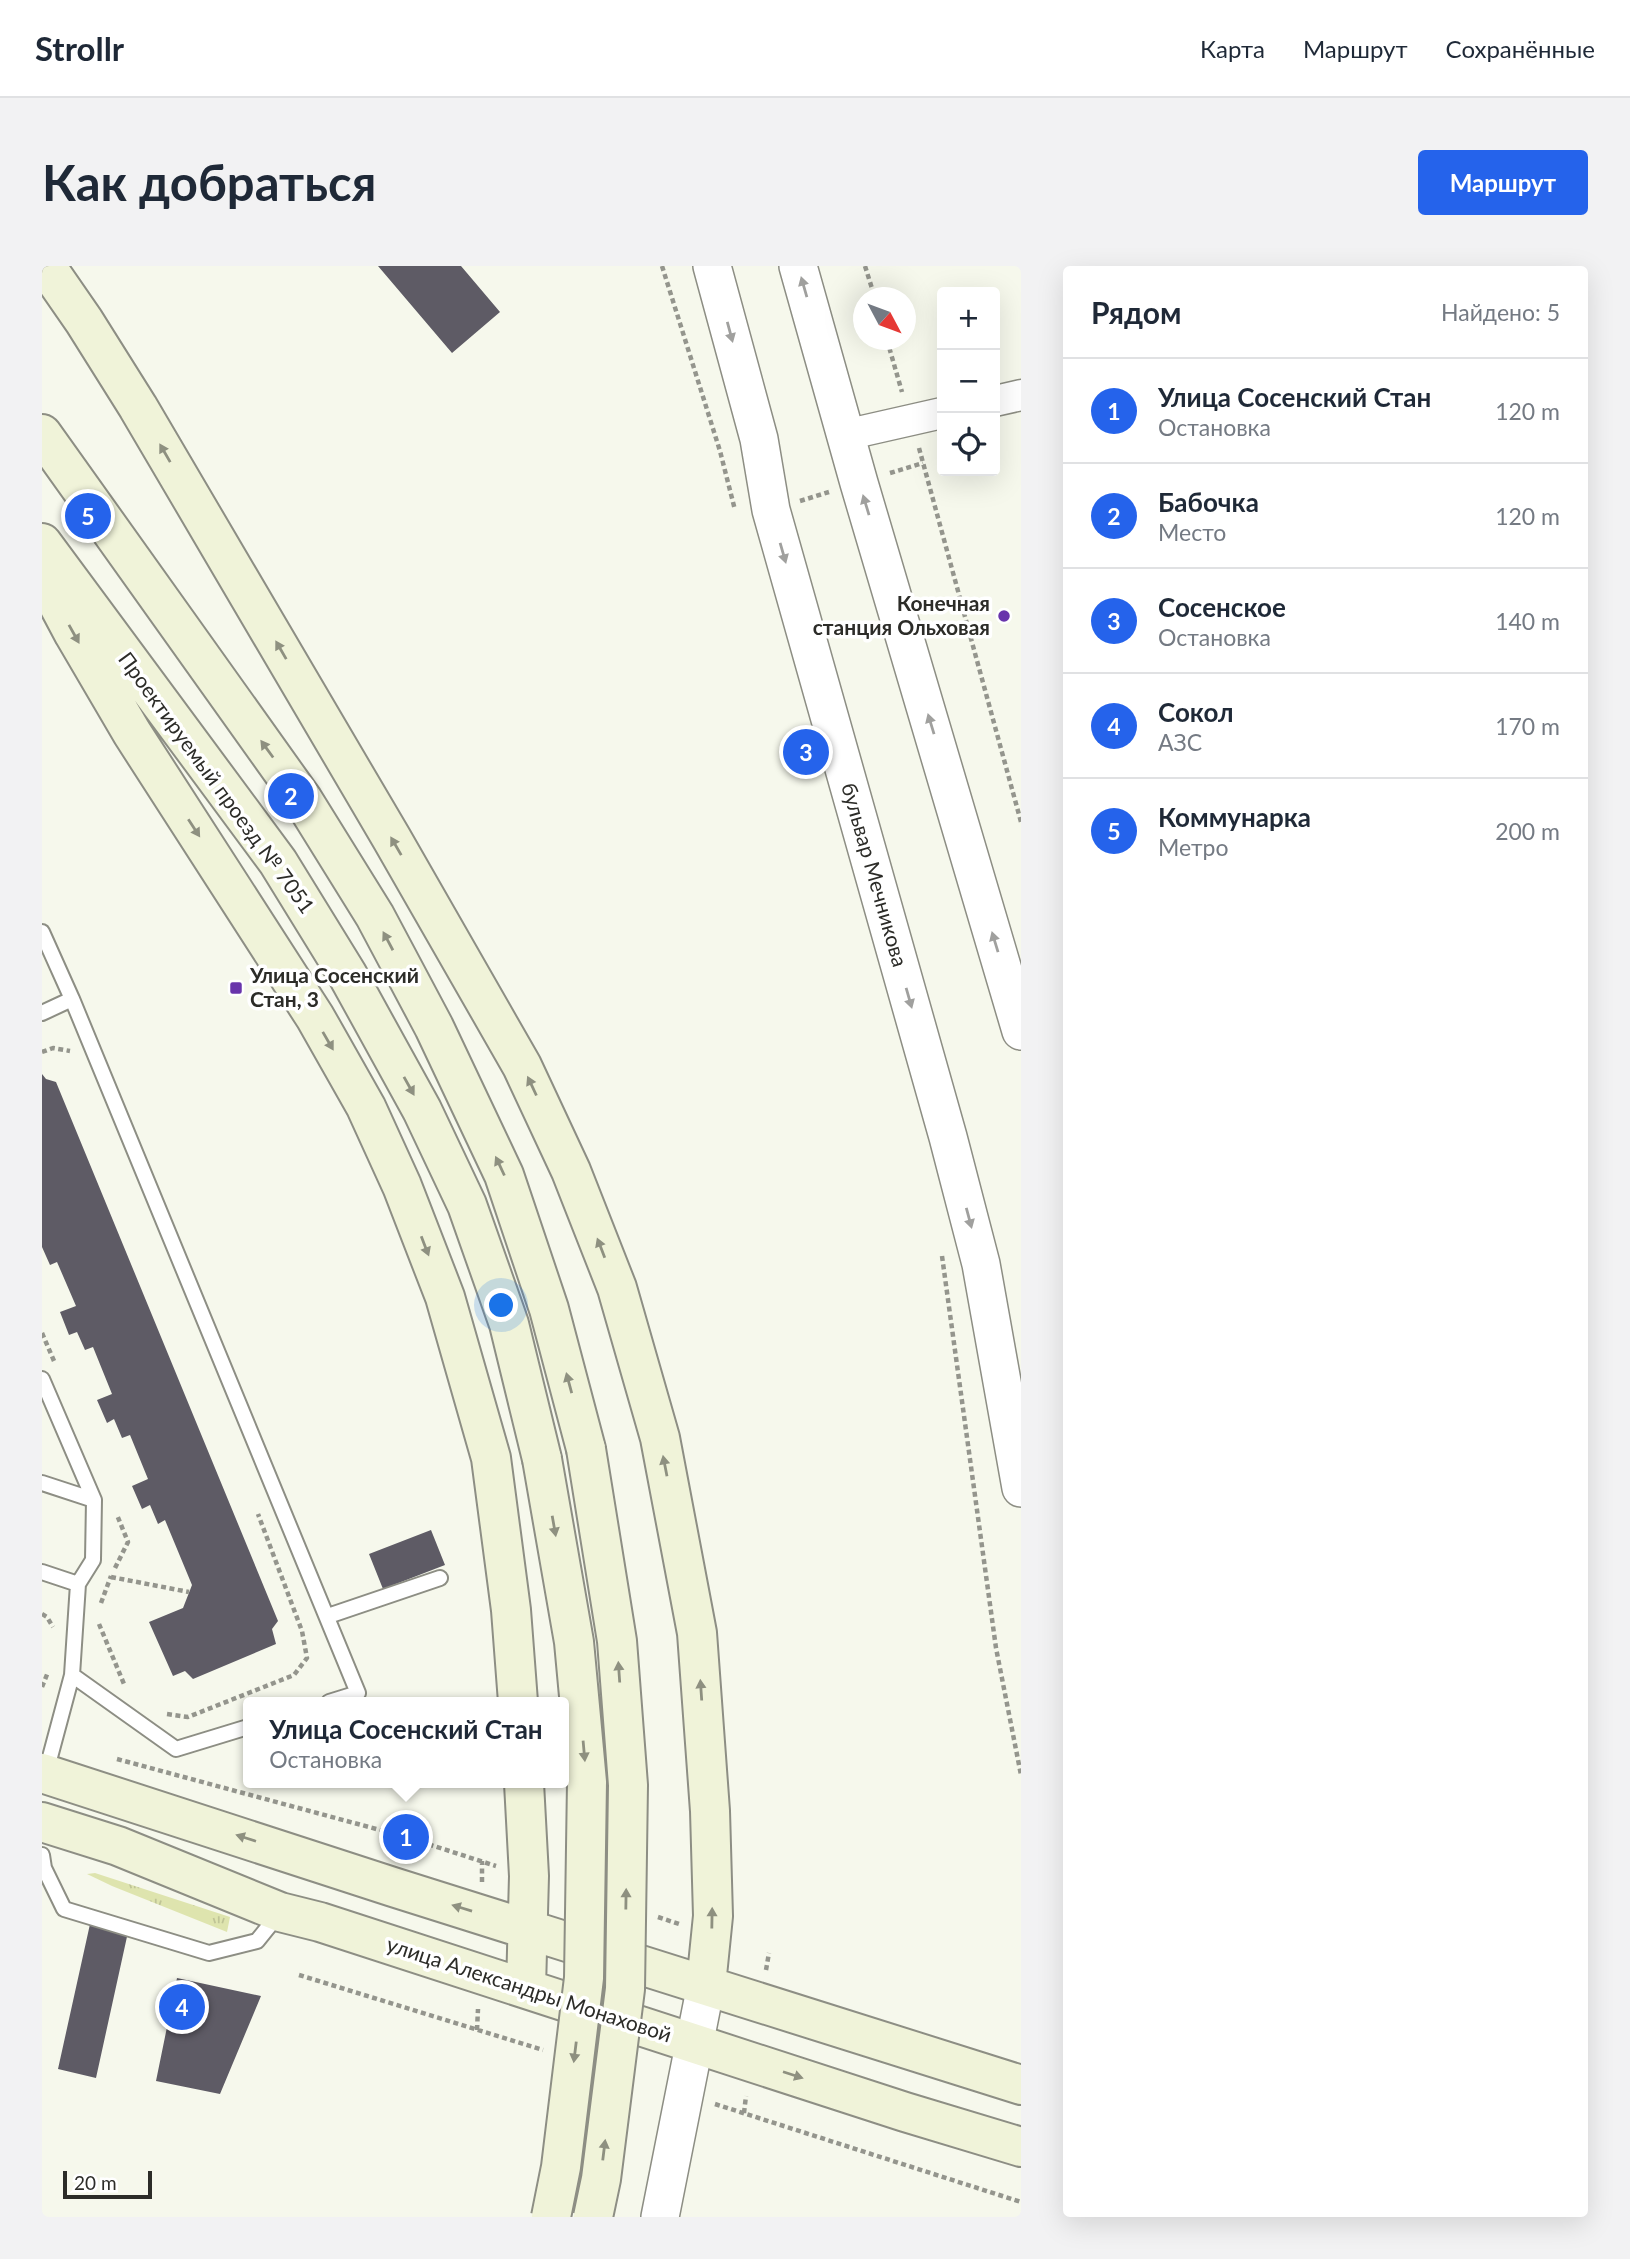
<!DOCTYPE html>
<html lang="ru">
<meta charset="utf-8">
<style>
body{margin:0;font-family:Lato,sans-serif;background:#f2f2f3;color:#1f2937}
.controls{position:absolute;right:21px;top:21px;display:grid;overflow:hidden;border-radius:7px;box-shadow:0 7px 28px #0002}
.controls button{width:63px;height:63px;display:grid;place-items:center;padding:0;border:0;border-bottom:2px solid #e0e1e3;background:#fff;color:#1f2937;font:35px sans-serif}
.compass{position:absolute;left:811px;top:21px;width:63px;height:63px;border-radius:50%;background:#fff;box-shadow:0 7px 28px #0002;rotate:131deg}
.scale{position:absolute;left:21px;bottom:18px;width:89px;box-sizing:border-box;padding-left:7px;border:4px solid #2c2c28;border-top:0;font-size:19px;line-height:24px;white-space:nowrap;color:#2c2c28;-webkit-text-stroke:5px #fff;paint-order:stroke}
.you{position:absolute;left:460px;top:1040px;width:24px;height:24px;margin:-18px;border:5px solid #fff;border-radius:50%;background:#1a73e8;box-shadow:0 0 0 10px #1a73e833}
.badge{display:grid;place-items:center;width:46px;height:46px;border-radius:50%;background:#2563eb;color:#fff;font-size:23px;font-weight:700}
.pin{position:absolute;translate:-50% -50%;border:4px solid #fff;box-shadow:0 2px 7px #0006}
.popup{position:absolute;left:201px;top:1431px;width:326px;height:91px;box-sizing:border-box;display:grid;place-content:center;border-radius:7px;background:#fff;filter:drop-shadow(0 2px 5px #0005);font-size:23px;white-space:nowrap;color:#747a83}
.popup b{font-size:26px;color:#1f2937}
.popup::after{content:'';position:absolute;left:50%;top:100%;margin-left:-14px;border:14px solid transparent;border-top-color:#fff}
.list{margin:0;padding:0;list-style:none}
h2{display:flex;justify-content:space-between;align-items:center;height:91px;margin:0;padding:0 28px;font-size:30px}
h2 small{font-size:23px;font-weight:400;color:#747a83}
.list li{display:grid;grid-template-columns:46px 1fr auto;gap:21px;align-items:center;box-sizing:border-box;height:105px;padding:0 28px;border-top:2px solid #e0e1e3}
.list b{display:block;font-size:26px;white-space:nowrap}
.list p{margin:0;font-size:23px;white-space:nowrap;color:#747a83}
.list em{font-size:23px;font-style:normal;color:#747a83}
.icon{flex:none;width:38px;height:38px;fill:none;stroke:currentColor;stroke-width:2;stroke-linecap:round;stroke-linejoin:round}
.map{position:relative;flex:none;width:979px;height:1951px;overflow:hidden;border-radius:7px}
header{display:flex;align-items:center;gap:42px;box-sizing:border-box;height:98px;padding:0 35px;background:#fff;border-bottom:2px solid #e0e1e3}
header strong{font-size:33px}
nav{display:flex;gap:38px;margin-inline-start:auto;font-size:24px}
.intro{display:flex;align-items:center;justify-content:space-between;box-sizing:border-box;height:168px;padding:0 42px}
h1{margin:0;font-size:49px}
.button{padding:18px 32px;border-radius:7px;background:#2563eb;color:#fff;font-size:24px;font-weight:700}
main{display:flex;gap:42px;padding:0 42px}
aside{flex:1;background:#fff;border-radius:7px;box-shadow:0 7px 28px #0002}
.map>svg:first-child{display:block}
</style>
<header>
<strong>Strollr</strong>
<nav><a>Карта</a><a>Маршрут</a><a>Сохранённые</a></nav>
</header>
<div class="intro"><h1>Как добраться</h1><a class="button">Маршрут</a></div>
<main>
<div class="map">
<svg width="979" height="1951" viewBox="0 0 979 1951">
<defs>
<pattern id="grass-tufts" width="24" height="20" patternUnits="userSpaceOnUse" patternTransform="scale(1.75)"><rect width="24" height="20" fill="#dee4ae"/><path d="M3 7l-1-3M5 7V3M7 7l1-3M15 17l-1-3M17 17v-4M19 17l1-3" fill="none" stroke="#bfc496"/></pattern>
</defs>
<rect width="100%" height="100%" fill="#f6f8ec"/>
<path fill="url(#grass-tufts)" d="M53,1607l135,44 -3,15 -115,-46 -25,-12z"/>
<path fill="#5e5b65" d="M336,0h83l39,46 -48,41z
M0,808l4,5 10,3 222,539 -6,8 4,15 -83,35 -8,-8 -12,5 -24,-54 34,-14 9,-23 -27,-65 -7,4 -8,-19 -8,4 -10,-23 16,-7 -18,-44 -8,3 -8,-19 -7,4 -10,-23 15,-6 -19,-47 -8,3 -8,-18 -8,3 -9,-23 16,-6 -19,-44 -7,3 -8,-18z
M389,1264l14,35 -62,24 -14,-35z
M50,1649l38,8 -34,155 -38,-9z
M135,1712l84,18 -41,98 -64,-13z"/>
<g fill="none" stroke-linecap="round" stroke-linejoin="round">
<defs>
<path id="service" d="M0,666l30,67 286,694 -29,9
M0,747l30,-14
M0,1113l52,121 -1,60 -15,24 -6,91 -26,97
M0,1217l52,17
M0,1306l36,12
M286,1350l112,-38
M30,1409l104,74 72,-22
M0,1589l2,13 20,41 145,44 48,-12 21,-26"/>
<path id="minor" d="M953,135l26,-6
M803,169l97,-22"/>
<path id="tertiary" d="M670,0l47,173 12,71 177,627 33,127 40,224
M756,0l61,217 162,548
M618,1951l46,-232"/>
<path id="secondary" d="M4,0l38,55 54,86 254,432 130,227 49,105 46,117 43,150 37,195 13,178 3,105 -7,69
M0,168l261,366 72,116 59,111 70,148 45,134 37,140
M0,277l236,319 69,112 75,136 45,95 42,119 33,135
M0,308l32,60 58,99 183,284 51,90 36,79 43,111 46,161 20,152 7,92
M0,1507l351,114 628,198
M482,1517l5,93 -3,112
M0,1556l76,24 162,66 40,10 585,190 116,35"/>
</defs>
<use href="#service" stroke="#8d8e84" stroke-width="18"/>
<use href="#minor" stroke="#8d8e84" stroke-width="33"/>
<use href="#tertiary" stroke="#8d8e84" stroke-width="40"/>
<use href="#secondary" stroke="#8d8e84" stroke-width="42"/>
<path stroke="#94958d" stroke-width="4.5" stroke-dasharray="5 3.5" stroke-linecap="butt" d="M620,0l58,185 15,59
M823,0l10,32
M845,74l15,52
M877,182l102,374
M848,207l33,-10
M758,235l29,-9
M0,786l11,-4 17,3
M900,990l54,392 25,127
M0,1067l12,28
M73,1302l13,-26 -11,-27
M69,1311l78,15
M59,1337l10,-27
M0,1348l5,3 6,10
M57,1358l25,60
M0,1421l6,-15
M125,1448l21,3 106,-42 13,-17 -5,-27 -44,-117
M75,1493l289,78 90,29
M440,1616v-21
M616,1651l21,7
M724,1704l3,-17
M257,1709l244,75
M435,1764l1,-21
M673,1838l306,98
M702,1847l2,-17"/>
<use href="#service" stroke="#fff" stroke-width="14"/>
<use href="#minor" stroke="#fff" stroke-width="30"/>
<use href="#tertiary" stroke="#fff" stroke-width="37"/>
<use href="#secondary" stroke="#f0f3d9" stroke-width="38"/>
<defs>
<path id="secondary-bridge" d="M544,1183l31,192 11,144 -3,204 -24,190 -8,38
M500,1193l32,183 13,140 -3,196 -23,189 -10,50"/>
</defs>
<use href="#secondary-bridge" stroke="#8d8e84" stroke-width="42" stroke-linecap="butt"/>
<use href="#secondary-bridge" stroke="#f0f3d9" stroke-width="38"/>
</g>
<defs><path id="oneway-solid" d="M-6-.8H1V-3.2L6.5 0L1 3.2V.8H-6Z" transform="scale(1.75)"/></defs>
<g fill="#a0a09e">
<use href="#oneway-solid" transform="translate(762 21) rotate(-106)"/>
<use href="#oneway-solid" transform="translate(688 66) rotate(75)"/>
<use href="#oneway-solid" transform="translate(824 239) rotate(-107)"/>
<use href="#oneway-solid" transform="translate(741 287) rotate(74)"/>
<use href="#oneway-solid" transform="translate(889 458) rotate(-107)"/>
<use href="#oneway-solid" transform="translate(953 676) rotate(-107)"/>
<use href="#oneway-solid" transform="translate(867 732) rotate(74)"/>
<use href="#oneway-solid" transform="translate(927 952) rotate(75)"/>
</g>
<g fill="#8e9080">
<use href="#oneway-solid" transform="translate(123 187) rotate(-120)"/>
<use href="#oneway-solid" transform="translate(32 368) rotate(61)"/>
<use href="#oneway-solid" transform="translate(239 384) rotate(-120)"/>
<use href="#oneway-solid" transform="translate(225 483) rotate(-126)"/>
<use href="#oneway-solid" transform="translate(152 562) rotate(57)"/>
<use href="#oneway-solid" transform="translate(354 580) rotate(-120)"/>
<use href="#oneway-solid" transform="translate(346 675) rotate(-118)"/>
<use href="#oneway-solid" transform="translate(286 775) rotate(60)"/>
<use href="#oneway-solid" transform="translate(367 820) rotate(61)"/>
<use href="#oneway-solid" transform="translate(490 820) rotate(-115)"/>
<use href="#oneway-solid" transform="translate(458 900) rotate(-115)"/>
<use href="#oneway-solid" transform="translate(383 980) rotate(69)"/>
<use href="#oneway-solid" transform="translate(559 982) rotate(-111)"/>
<use href="#oneway-solid" transform="translate(527 1117) rotate(-105)"/>
<use href="#oneway-solid" transform="translate(623 1200) rotate(-101)"/>
<use href="#oneway-solid" transform="translate(512 1260) rotate(80)"/>
<use href="#oneway-solid" transform="translate(577 1406) rotate(-94)"/>
<use href="#oneway-solid" transform="translate(659 1424) rotate(-94)"/>
<use href="#oneway-solid" transform="translate(542 1485) rotate(85)"/>
<use href="#oneway-solid" transform="translate(204 1572) rotate(-162)"/>
<use href="#oneway-solid" transform="translate(584 1633) rotate(-89)"/>
<use href="#oneway-solid" transform="translate(420 1642) rotate(-163)"/>
<use href="#oneway-solid" transform="translate(670 1652) rotate(-89)"/>
<use href="#oneway-solid" transform="translate(533 1786) rotate(97)"/>
<use href="#oneway-solid" transform="translate(751 1809) rotate(18)"/>
<use href="#oneway-solid" transform="translate(562 1884) rotate(-83)"/>
</g>
<g fill="#6834ab" stroke="#fff" stroke-width="2.5">
<circle cx="962" cy="350" r="7"/>
<rect x="187" y="715" width="14" height="14" rx="3.5"/>
</g>
<g text-anchor="middle" stroke-width="7" stroke-linejoin="round" paint-order="stroke">
<g font-size="21" font-weight="bold" fill="#2c2c28" stroke="#fff" text-anchor="end">
<text x="948" y="345">Конечная<tspan x="948" dy="24">станция Ольховая</tspan></text>
<text x="208" y="717" text-anchor="start">Улица Сосенский<tspan x="208" dy="24">Стан, 3</tspan></text>
</g>
<g font-size="21" fill="#2c2c28" stroke="#fff">
<text transform="translate(174 517) rotate(54)" y="7">Проектируемый проезд № 7051</text>
<text transform="translate(832 609) rotate(74)" y="7">бульвар Мечникова</text>
<text transform="translate(487 1724) rotate(18)" y="7">улица Александры Монаховой</text>
</g>
</g>
</svg>
<div class="controls">
<button>+</button>
<button>−</button>
<button><svg class="icon" aria-label="locate" viewBox="0 0 24 24"><circle cx="12" cy="12" r="6"/><path d="M12 2v4M12 18v4M2 12h4M18 12h4"/></svg></button>
</div>
<svg class="compass" viewBox="-18 -18 36 36"><path d="M0-13l5 13h-10z" fill="#e53935"/><path d="M0 13l5-13h-10z" fill="#747a83"/></svg>
<div class="scale">20 m</div>
<div class="you"></div>
<div class="pin badge" style="left:364px;top:1571px">1</div>
<div class="popup"><b>Улица Сосенский Стан</b>Остановка</div>
<div class="pin badge" style="left:249px;top:530px">2</div>
<div class="pin badge" style="left:764px;top:486px">3</div>
<div class="pin badge" style="left:140px;top:1741px">4</div>
<div class="pin badge" style="left:46px;top:250px">5</div>
</div>
<aside>
<h2>Рядом<small>Найдено: 5</small></h2>
<ul class="list">
<li><span class="badge">1</span><div><b>Улица Сосенский Стан</b><p>Остановка</p></div><em>120 m</em></li>
<li><span class="badge">2</span><div><b>Бабочка</b><p>Место</p></div><em>120 m</em></li>
<li><span class="badge">3</span><div><b>Сосенское</b><p>Остановка</p></div><em>140 m</em></li>
<li><span class="badge">4</span><div><b>Сокол</b><p>АЗС</p></div><em>170 m</em></li>
<li><span class="badge">5</span><div><b>Коммунарка</b><p>Метро</p></div><em>200 m</em></li>
</ul>
</aside>
</main>
